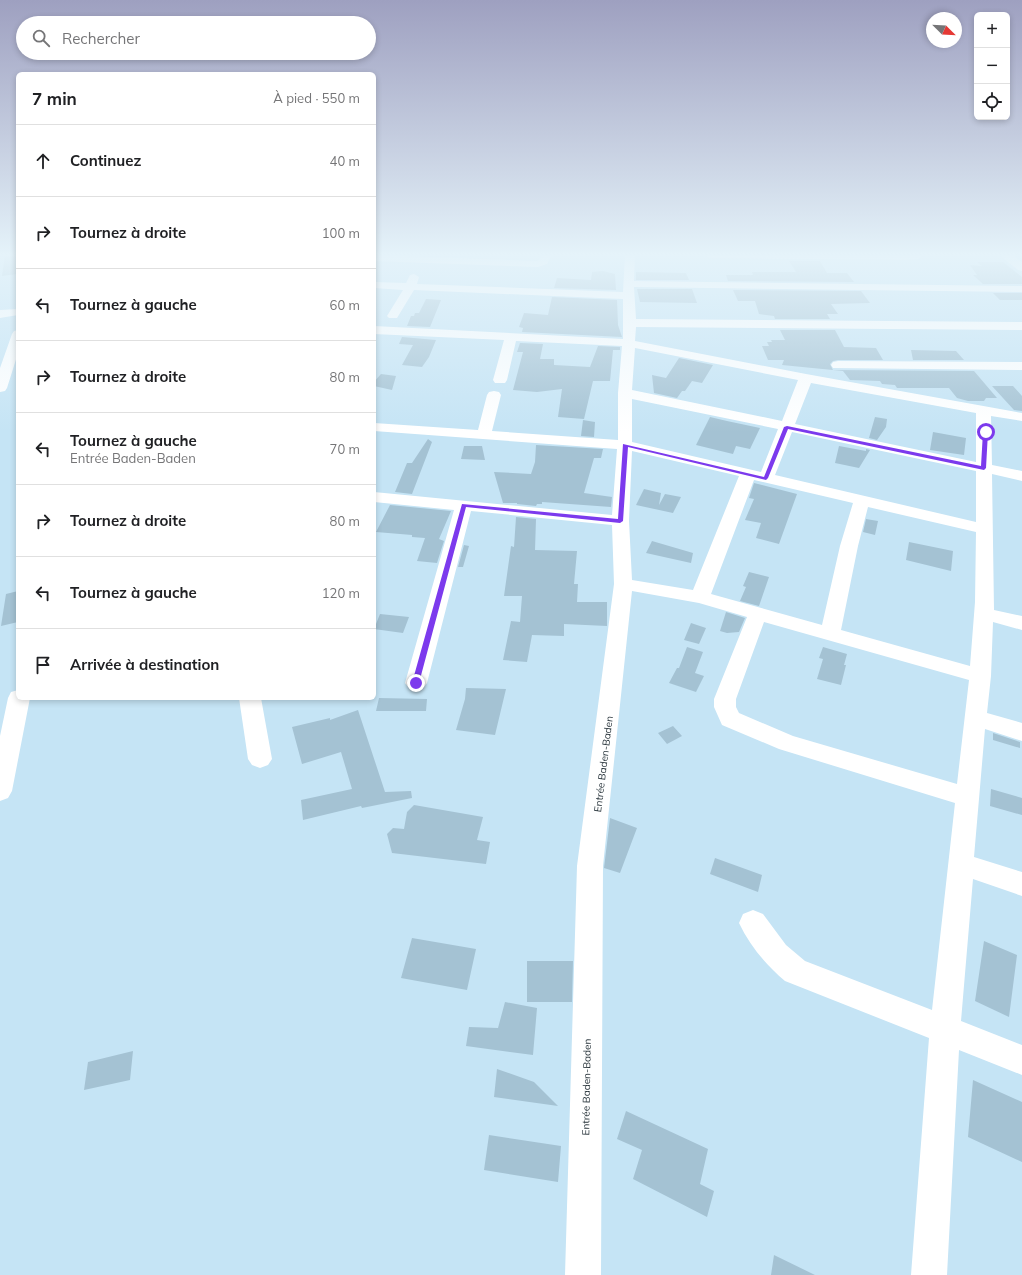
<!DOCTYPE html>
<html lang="fr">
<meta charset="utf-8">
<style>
body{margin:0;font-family:Mulish,sans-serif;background:#f6f6f6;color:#202124}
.controls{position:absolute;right:12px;top:12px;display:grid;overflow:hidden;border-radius:6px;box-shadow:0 2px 6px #0003}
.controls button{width:36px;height:36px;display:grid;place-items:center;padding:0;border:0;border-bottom:1px solid #e0e0e0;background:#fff;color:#202124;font:20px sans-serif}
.compass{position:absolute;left:926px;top:12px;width:36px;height:36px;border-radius:50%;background:#fff;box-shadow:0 2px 6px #0003;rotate:114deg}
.stop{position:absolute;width:12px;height:12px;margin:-9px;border:3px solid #7c3aed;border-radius:50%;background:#fff}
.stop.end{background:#7c3aed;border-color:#fff;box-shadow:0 1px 4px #0008}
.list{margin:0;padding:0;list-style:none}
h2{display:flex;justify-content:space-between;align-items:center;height:52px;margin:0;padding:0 16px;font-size:17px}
h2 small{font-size:13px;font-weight:400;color:#757577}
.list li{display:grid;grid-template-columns:26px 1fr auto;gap:12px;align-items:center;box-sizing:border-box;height:72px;padding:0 16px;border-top:1px solid #e0e0e0}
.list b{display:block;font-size:15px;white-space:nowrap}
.list p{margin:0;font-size:13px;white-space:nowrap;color:#757577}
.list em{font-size:13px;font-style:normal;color:#757577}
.icon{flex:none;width:22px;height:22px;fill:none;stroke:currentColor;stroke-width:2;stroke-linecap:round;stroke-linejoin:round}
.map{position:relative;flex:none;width:1022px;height:1275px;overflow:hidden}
.search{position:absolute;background:#fff;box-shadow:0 2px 6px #0003;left:16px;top:16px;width:360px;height:44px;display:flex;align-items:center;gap:10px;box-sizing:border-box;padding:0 14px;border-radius:22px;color:#757577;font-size:15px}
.panel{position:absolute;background:#fff;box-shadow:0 2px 6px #0003;left:16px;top:72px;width:360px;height:628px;border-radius:6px}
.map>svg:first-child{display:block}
</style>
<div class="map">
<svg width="1022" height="1275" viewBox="0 0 1022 1275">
<rect width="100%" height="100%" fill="#c5e4f5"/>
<path fill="#a4c2d3" d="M5,254h13v20l-16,2z
M789,261h31l7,12h20l7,9 -126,-1 -2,-6h27l-1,-3h44z
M977,262h26l19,15v7h-39l-10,-9h4l-7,-10 12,1z
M603,271l12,3 1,16 -62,-2 3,-10 34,2 1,-8z
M636,272l50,1 3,7h-53z
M637,289h55l5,14 -57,-1z
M733,290l128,1 9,12 -39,1 7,10h-11l3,5h-55l-1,-3 -15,-2 -4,-13h-17z
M993,293h29v7h-22z
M552,297l65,3 1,25 4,12 -100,-5 1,-4 -4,-1 5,-14 24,2z
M426,299l15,1 -11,27 -23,-1 4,-10h3l1,-3h4z
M780,330h55l9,17 32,1 7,12h-45l-5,1 -3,3 3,6 141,1 23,27h-11l-2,3h-16l-11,-3 -8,-10h-52l-2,-3 -13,-1 -2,-3 -30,-1 -7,-9 -61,-6 2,-5h-16l-6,-14h7l-2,-4h5l-1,-2h14z
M402,337l34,3 -7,17 -7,10 -20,-2 11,-20 -14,-1z
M520,343l23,1 -3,15h14v6l36,2 8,-21 22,1v3h-7l-3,31h-17l-9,38 -26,-2 4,-28 -25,3 -24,-2 10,-38h-6z
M911,350l45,1 8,9h-51z
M679,358l34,7 -11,18 -10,-2 -7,10h-3l-5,7 -23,-5 -2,-18 14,3z
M381,374l15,2 -4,14 -18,-4v-4z
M992,386h21l9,10v15l-8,-1z
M710,417l17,4 33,7 -10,21 -14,-3 -3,8 -37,-9z
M875,417l12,2 -1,8 -9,13 -8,-2z
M583,420l12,2 -1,15 -13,-1z
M933,432l33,6 -2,17 -34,-5z
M428,439l4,3 -20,52 -17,-2 12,-29h5z
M536,445l67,4 -2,9h-7l-10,35 28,4 -1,10 -69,-5v2h-5l-1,2 -19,-2v-1h-14l-9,-31 37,2 4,-12z
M464,446h18l3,14 -24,-1z
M839,446l27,5v-2l4,1 -11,18 -24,-5z
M754,483l43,11 -18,50 -23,-6 5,-15 -16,-3 9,-21 -5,-1z
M644,489l17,4 -2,12 6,-11 16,3 -8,16 -37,-8z
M390,505l61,6 -12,28 5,2 -7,22 -20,-2 8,-23 -13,-1v-2l-36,-3z
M516,517l20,2 -1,31 42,1 -3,33h4l-1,18h30v24l-43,-2v12l-32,-1 -5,27 -24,-2 8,-39 9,1 2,-26h-18l7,-50 3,1z
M866,519l12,2 -3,14 -12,-3z
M652,541l41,12 -2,10 -45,-10z
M909,542l44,9 -2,20 -45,-11z
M464,545l5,1 -6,21h-5z
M749,572l20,5 -10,29 -19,-5 6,-14 -3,-1z
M18,591v31l-17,4 5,-32z
M726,612l19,6 -6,14 -12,1 -7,-2z
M380,614l29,3 -6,16 -29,-4z
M691,623l15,5 -7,16 -15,-4z
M687,647l16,5 -8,21 9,3 -8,16 -27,-9 8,-15h2z
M823,647l24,7 -3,11h2l-5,20 -24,-6 6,-20 -4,-1z
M466,688l40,1 -11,46 -39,-5 9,-31z
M379,698l48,1 -1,12h-50z
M358,710l27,82 26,-1 1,7 -50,10 -1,-2 -58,14 -2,-20 51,-11 -11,-37 -39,12 -10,-37 38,-9v2z
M673,726l9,10 -15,8 -9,-11z
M993,733l27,9v6l-27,-8z
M991,789l31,9v17l-32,-9z
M414,805l69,12 -6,23 13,2 -4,22 -94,-11 -5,-19 6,-6 11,1 3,-17z
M610,818l27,10 -17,45 -16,-5z
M715,858l47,17 -4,17 -48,-18z
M412,938l64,11 -9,41 -66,-12z
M984,941l33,14 -8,62 -34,-16z
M527,961h46l-1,41h-45z
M505,1002l32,6 -4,47 -67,-9 3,-19 29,1z
M133,1051l-3,29 -46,10 4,-28z
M497,1069l37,13 24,24 -64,-9z
M973,1080l49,22v60l-54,-25z
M626,1111l82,38 -8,35 14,7 -7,26 -74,-38 9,-29 -25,-11z
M489,1135l72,11 -3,36 -74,-12z
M774,1255l41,20h-44z"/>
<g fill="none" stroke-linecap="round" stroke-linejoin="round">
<path fill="#fff" fill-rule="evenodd" d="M542,254h10l-5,10 -9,3 -164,-6v-6l163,6 2,-1z
M625,254h10l-1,27 388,5v6l-388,-5 2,32 386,3v8l-386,-3 -1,14 171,33 216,39v8l-31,-5 1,49 30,6v10l-30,-7 2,136 28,6v14l-29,-8 -2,54 -4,37 35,10v18l-37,-12 -11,128 48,15v24l-49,-17 -12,142 61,24v30l-63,-25 -12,225h-36l18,-237 -144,-57c-19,-16 -35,-35 -46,-58l4,-9 10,-4 10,4 23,31 19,16 127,49 23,-207 -176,-54 -57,-24 -8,-18v-8l33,-82 -48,-14 -67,-12 -29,275 -2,409h-36l12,-409 37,-282 -2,-59 -141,-14 -44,172 -4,5 -7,3 -7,-3 -4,-5 49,-173 -80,-8v-10l238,23 5,-66 -243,-18v-8l104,7 9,-35 2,-3 5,-1 5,1 2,3 -9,36 126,9v-47l4,-47 -106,-5 -9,39 -2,3h-10l-2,-3 11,-40 -130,-6v-8l249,13v-40l-209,-9 -17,28h-8l-2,-2 16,-26 -29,-2v-6l32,1 4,-8 4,-1 5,3 -2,7 206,8zM635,348l163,32 -16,41 -150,-31zM811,383l165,30v49l-181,-38zM632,399l146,30 -17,43 -129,-30zM792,432l184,39v51l-201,-47zM632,451l107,25 -46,114 -61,-10 -3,-59zM754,480l99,23 -13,43 -18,79 -111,-31zM868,507l108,25 -1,70 -5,64 -129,-36 17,-84zM764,622l205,58 -12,104 -164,-48 -54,-23 -3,-6v-8z
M707,254h216l-4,5 -13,1 -195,-2 -4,-1z
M18,309v6l-18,3v-8z
M18,330v23l-11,35 -2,3 -5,1v-24l12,-34 2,-3z
M838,361l184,1v8l-189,-2 -2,-3 2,-3z
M18,690v8h12l-18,93 -4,7 -8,3v-65l8,-38 3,-6z
M239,698h22l11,61 -4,6 -8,3 -8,-3 -4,-6z"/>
<path fill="#fff" fill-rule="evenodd" d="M998,254h13l11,8v9l-4,-1z"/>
</g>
<linearGradient id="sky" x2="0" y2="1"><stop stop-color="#9ea0c0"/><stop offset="0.59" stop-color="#e5f3fa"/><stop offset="1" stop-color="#e5f3fa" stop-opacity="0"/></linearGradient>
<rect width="1022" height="432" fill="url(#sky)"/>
<path fill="#7c3aed" d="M787,426l194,40 2,-34 3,-1 2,1 -2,36 -2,2 -196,-41 -20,49 -2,2 -138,-33 -5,74 -3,2 -154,-16 -47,176 -1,2h-5l-1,-2 50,-179 156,15 5,-75 141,33 20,-50z"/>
<g text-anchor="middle" stroke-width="3.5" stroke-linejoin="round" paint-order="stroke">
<g font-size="10" fill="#28343b" stroke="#fff">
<text transform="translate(603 764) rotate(-83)" y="4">Entrée Baden-Baden</text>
<text transform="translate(586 1087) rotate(-89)" y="4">Entrée Baden-Baden</text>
</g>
</g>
</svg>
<div class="controls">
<button>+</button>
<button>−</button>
<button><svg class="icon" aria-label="locate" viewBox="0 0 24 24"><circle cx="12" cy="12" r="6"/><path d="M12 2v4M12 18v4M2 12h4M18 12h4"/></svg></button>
</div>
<svg class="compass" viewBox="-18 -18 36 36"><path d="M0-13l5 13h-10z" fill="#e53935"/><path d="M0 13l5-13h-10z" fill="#757577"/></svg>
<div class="stop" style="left:986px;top:432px"></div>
<div class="stop end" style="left:416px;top:683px"></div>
<div class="search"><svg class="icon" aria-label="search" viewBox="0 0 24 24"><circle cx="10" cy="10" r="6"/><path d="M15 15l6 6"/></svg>Rechercher</div>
<section class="panel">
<h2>7 min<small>À pied · 550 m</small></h2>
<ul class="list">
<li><svg class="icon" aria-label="ahead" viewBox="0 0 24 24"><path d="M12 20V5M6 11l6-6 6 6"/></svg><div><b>Continuez</b></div><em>40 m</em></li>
<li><svg class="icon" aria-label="right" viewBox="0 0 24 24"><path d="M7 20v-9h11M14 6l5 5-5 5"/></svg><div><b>Tournez à droite</b></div><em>100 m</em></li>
<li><svg class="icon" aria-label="left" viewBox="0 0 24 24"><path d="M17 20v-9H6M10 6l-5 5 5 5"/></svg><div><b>Tournez à gauche</b></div><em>60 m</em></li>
<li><svg class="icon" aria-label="right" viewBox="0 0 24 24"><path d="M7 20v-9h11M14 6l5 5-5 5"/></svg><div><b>Tournez à droite</b></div><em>80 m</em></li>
<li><svg class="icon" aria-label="left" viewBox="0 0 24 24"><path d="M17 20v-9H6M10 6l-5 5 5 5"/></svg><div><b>Tournez à gauche</b><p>Entrée Baden-Baden</p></div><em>70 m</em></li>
<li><svg class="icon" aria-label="right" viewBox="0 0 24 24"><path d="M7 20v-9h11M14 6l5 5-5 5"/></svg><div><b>Tournez à droite</b></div><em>80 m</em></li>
<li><svg class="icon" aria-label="left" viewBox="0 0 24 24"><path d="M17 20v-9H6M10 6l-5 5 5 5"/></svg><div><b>Tournez à gauche</b></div><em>120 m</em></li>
<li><svg class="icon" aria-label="arrive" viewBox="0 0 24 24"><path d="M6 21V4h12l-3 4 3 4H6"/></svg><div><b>Arrivée à destination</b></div></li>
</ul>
</section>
</div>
